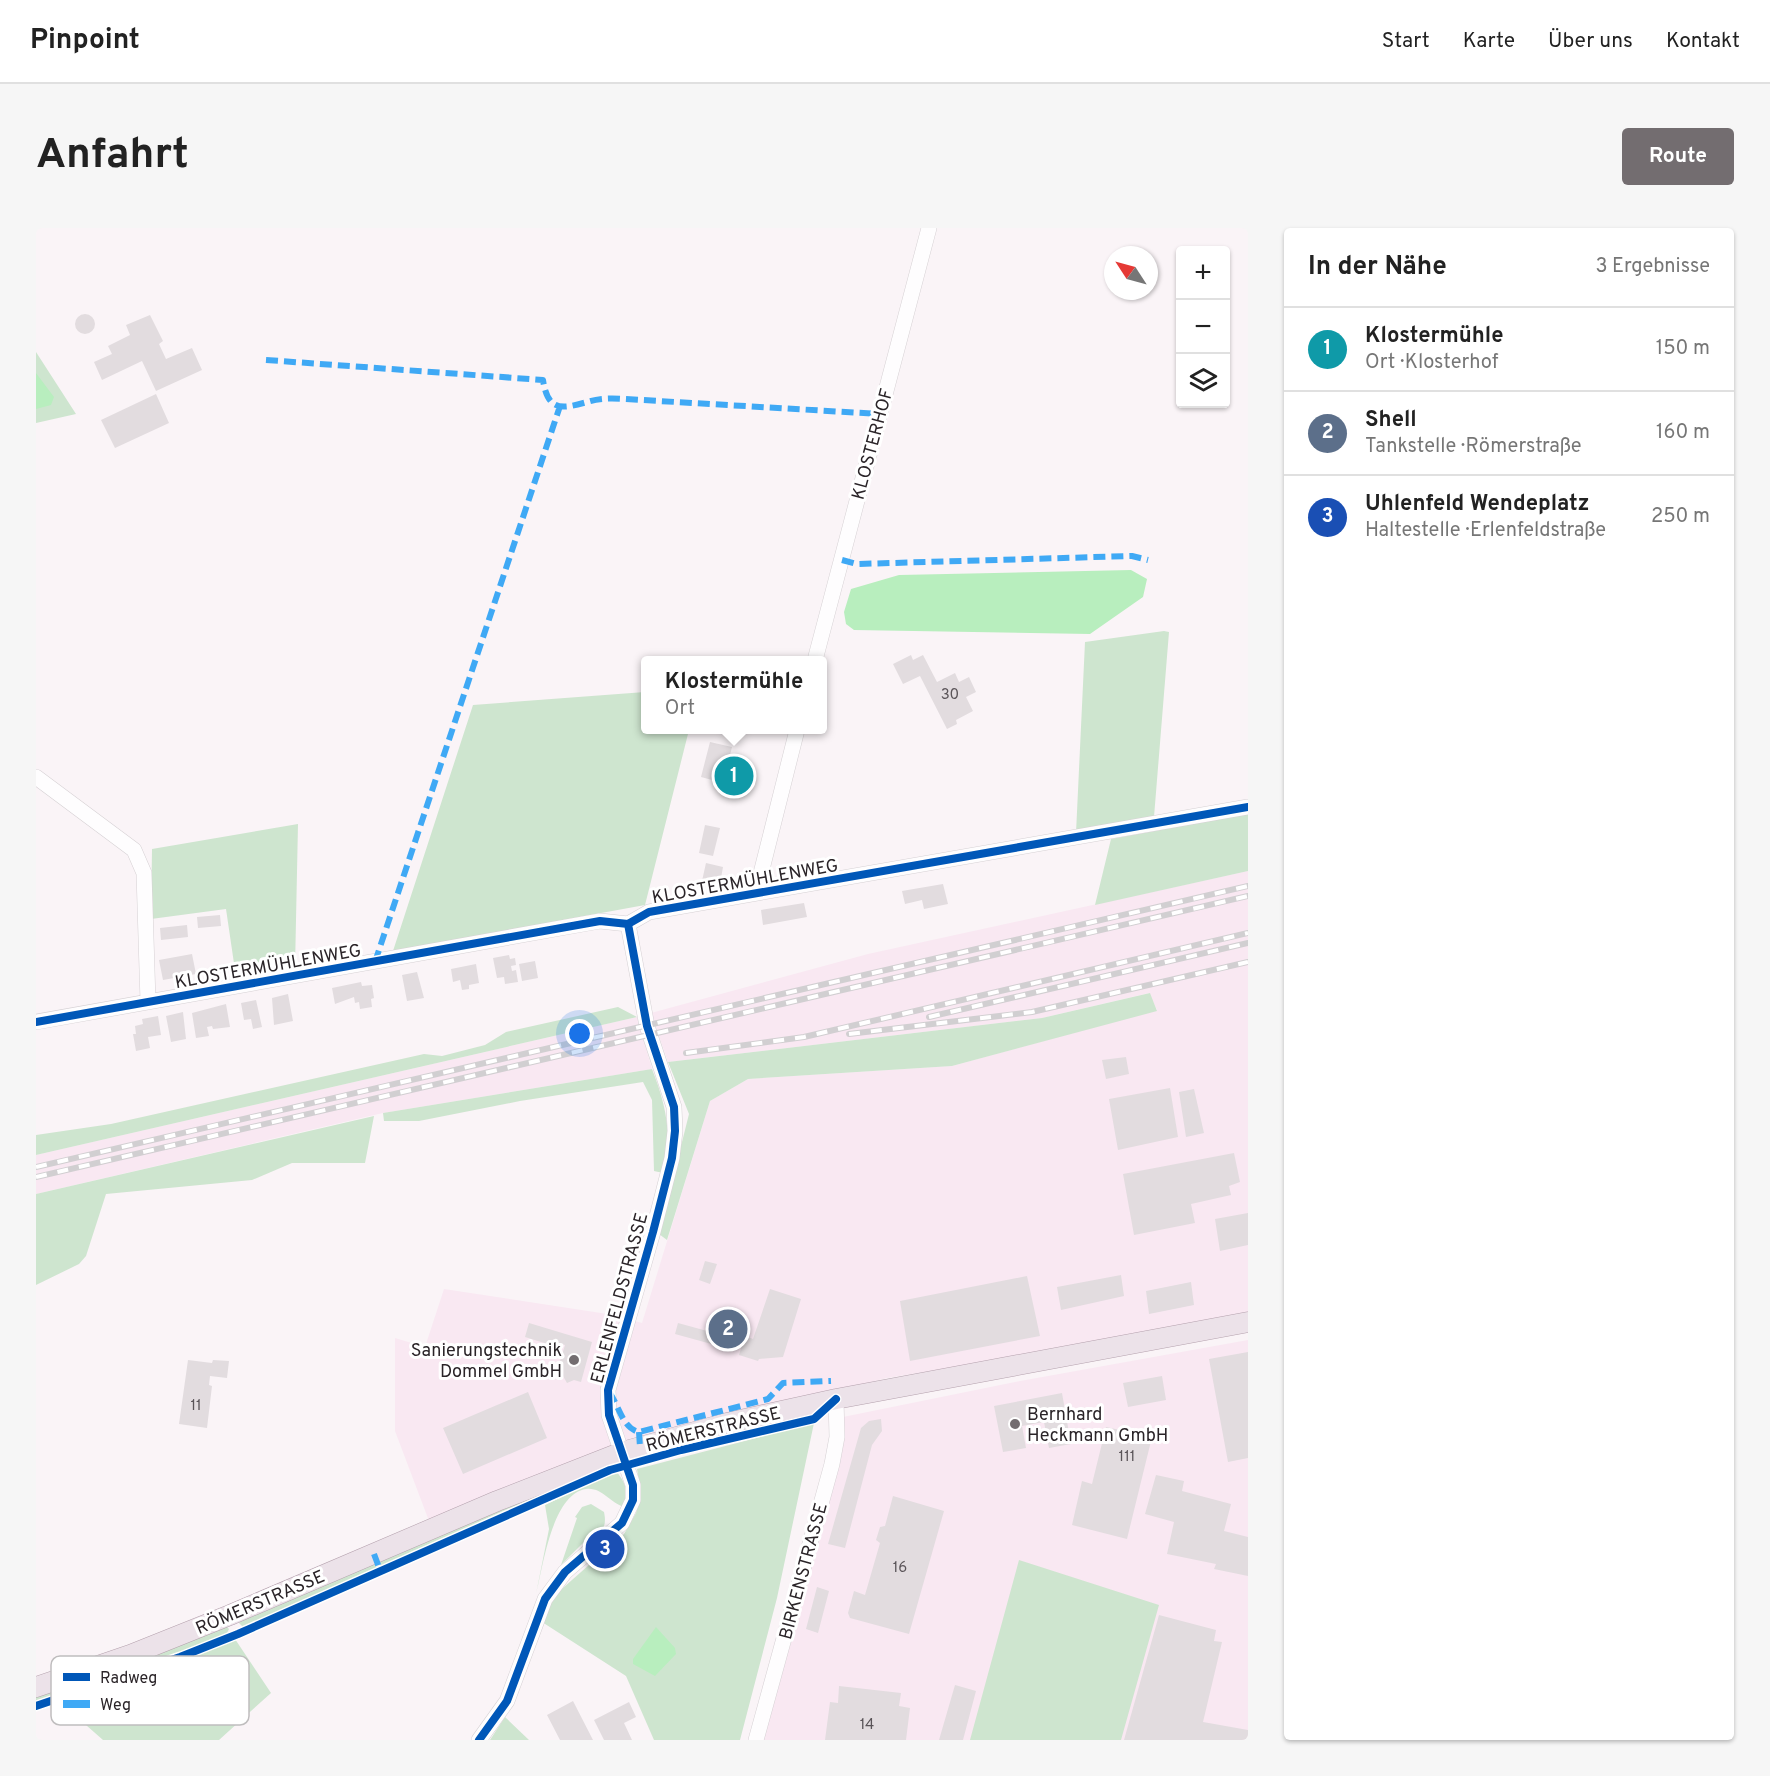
<!DOCTYPE html>
<html lang="de">
<meta charset="utf-8">
<style>
body{margin:0;font-family:Overpass,sans-serif;background:#f6f6f6;color:#222}
.controls{position:absolute;right:18px;top:18px;display:grid;overflow:hidden;border-radius:6px;box-shadow:0 2px 4px #0004}
.controls button{width:54px;height:54px;display:grid;place-items:center;padding:0;border:0;border-bottom:2px solid #e0e0e0;background:#fff;color:#222;font:30px sans-serif}
.compass{position:absolute;left:1068px;top:18px;width:54px;height:54px;border-radius:50%;background:#fff;box-shadow:0 2px 4px #0004;rotate:306deg}
.you{position:absolute;left:544px;top:806px;width:21px;height:21px;margin:-15px;border:4px solid #fff;border-radius:50%;background:#1a73e8;box-shadow:0 0 0 9px #1a73e833}
.badge{display:grid;place-items:center;width:39px;height:39px;border-radius:50%;background:#736d70;color:#fff;font-size:20px;font-weight:700}
.pin{position:absolute;translate:-50% -50%;border:3px solid #fff;box-shadow:0 2px 6px #0006}
.popup{position:absolute;left:605px;top:428px;width:186px;height:78px;box-sizing:border-box;display:grid;place-content:center;border-radius:6px;background:#fff;filter:drop-shadow(0 2px 4px #0005);font-size:20px;white-space:nowrap;color:#767676}
.popup b{font-size:22px;color:#222}
.popup::after{content:'';position:absolute;left:50%;top:100%;margin-left:-12px;border:12px solid transparent;border-top-color:#fff}
.list{margin:0;padding:0;list-style:none}
h2{display:flex;justify-content:space-between;align-items:center;height:78px;margin:0;padding:0 24px;font-size:26px}
h2 small{font-size:20px;font-weight:400;color:#767676}
.list li{display:grid;grid-template-columns:39px 1fr auto;gap:18px;align-items:center;box-sizing:border-box;height:84px;padding:0 24px;border-top:2px solid #e0e0e0}
.list b{display:block;font-size:22px;white-space:nowrap}
.list p{margin:0;font-size:20px;white-space:nowrap;color:#767676}
.list em{font-size:20px;font-style:normal;color:#767676}
.icon{flex:none;width:33px;height:33px;fill:none;stroke:currentColor;stroke-width:2;stroke-linecap:round;stroke-linejoin:round}
.map{position:relative;flex:none;width:1212px;height:1512px;overflow:hidden;border-radius:6px}
header{display:flex;align-items:center;gap:36px;box-sizing:border-box;height:84px;padding:0 30px;background:#fff;border-bottom:2px solid #e0e0e0}
header strong{font-size:28px}
nav{display:flex;gap:33px;margin-inline-start:auto;font-size:21px}
.intro{display:flex;align-items:center;justify-content:space-between;box-sizing:border-box;height:144px;padding:0 36px}
h1{margin:0;font-size:42px}
.button{padding:15px 27px;border-radius:6px;background:#736d70;color:#fff;font-size:21px;font-weight:700}
main{display:flex;gap:36px;padding:0 36px}
aside{flex:1;background:#fff;border-radius:6px;box-shadow:0 2px 4px #0004}
.map>svg:first-child{display:block}
</style>
<header>
<strong>Pinpoint</strong>
<nav><a>Start</a><a>Karte</a><a>Über uns</a><a>Kontakt</a></nav>
</header>
<div class="intro"><h1>Anfahrt</h1><a class="button">Route</a></div>
<main>
<div class="map">
<svg width="1212" height="1512" viewBox="0 0 1212 1512">
<rect width="100%" height="100%" fill="#faf4f7"/>
<path fill="#f9e8f2" d="M1212,643v443l-221,41 -140,23 -259,64 -199,79 -34,-90v-93l30,9 19,-58 170,26 28,8 68,-222 38,-22 204,-13 205,-56 -8,-17 -107,25 -374,44 -17,-49 217,-59z
M601,789l15,52 -269,44 -347,81v-39z
M1212,1112v400h-492l82,-322 177,-36z"/>
<path fill="#cee5cf" d="M0,124l40,62 -40,9z
M1128,403l5,1 -15,185 -78,16 9,-191z
M609,464l1,38h43l-44,175 -252,46 80,-246z
M1212,586v57l-153,34 16,-66z
M262,596l-3,144 -59,9 -10,-68 -75,10 1,-70z
M1114,765l7,18 -205,55 -204,13 -38,22 -43,139 -8,-6 30,-120 -21,-52 374,-44z
M582,779l19,10 -601,138v-20l75,-11 313,-70 18,2 43,-11 21,-13z
M616,841c14,36 21,66 11,104l-9,-2 -2,-71 -9,-18 -123,19 -101,20h-35l-1,-8z
M338,888l-9,47h-73l-40,17 -146,14 -20,62 -7,8 -43,21v-91z
M771,1186l7,2 -168,40 15,-8z
M778,1195l-37,175 -37,142h-86l-28,-64 -84,-54 13,-27 69,-61 12,-21 5,-19 -4,-25z
M564,1243l-219,95 -2,-6 148,-63z
M580,1243c10,12 13,21 8,36 -14,-4 -22,-20 -38,-18 -34,5 -43,78 -50,105l13,-65 -4,-24z
M555,1276l13,8c3,14 -1,19 -12,27l-3,-2 -28,28 16,-47 -2,-1 7,-10z
M983,1332l140,45 -38,135h-151z
M338,1334l3,6 -134,59 -4,-4 3,-4z
M189,1397l4,4 -2,4 -48,21 -143,49v-8z
M199,1411l36,54 -52,47h-116l-42,-37z
M469,1489l24,23h-39z"/>
<path fill="#b8eebe" d="M0,145l18,24 -3,8 -15,4z
M1095,342l16,9 -4,18 -53,37 -236,-4 -8,-6 -2,-12 7,-23 48,-14z
M620,1399l19,21 1,6 -21,22 -22,-12v-5z"/>
<path fill="#e2dcdf" d="M39 96a10 10 0 1 1 20 0a10 10 0 1 1-20 0Z
M114,87l13,26 -4,3 7,15 26,-11 10,22 -46,21 -14,-30 -40,19 -8,-18 18,-8 -4,-8 22,-11 -4,-10z
M120,166l13,29 -54,25 -14,-28z
M875,427l2,5 10,-5 14,27 18,-9 4,9 10,-5 7,15 -10,5 7,14 -17,9 1,4 -10,5 -27,-53 -17,8 -10,-20z
M674,514l22,5 -9,36 -22,-6z
M691 549a7 7 0 1 1 14 0a7 7 0 1 1-14 0Z
M669,597l15,3 -7,28 -14,-3z
M670,635l17,4 -3,17 -18,-3z
M907,656l5,20 -24,5 -2,-9 -17,4 -3,-13z
M768,675l3,14 -44,8 -2,-15z
M184,687l1,11 -23,2 -1,-11z
M151,697l1,12 -27,3 -1,-12z
M156,726l4,20 -33,6 -4,-20z
M473,727l1,4 5,-1 1,7 -5,1 1,5 4,-1 2,12 -13,2 -1,-7 -7,1 -4,-20z
M499,733l3,17 -16,3 -3,-17z
M440,736l3,19 -10,2v4l-7,1 -2,-10 -7,2 -2,-13z
M381,744l7,26 -17,3 -5,-26z
M325,754l1,4 10,-1 2,13 -3,1 1,8 -12,2 -1,-7 -4,1 -1,-6 -19,7 -3,-16z
M252,766l5,27 -19,4 -2,-27z
M220,772l6,27 -9,2 -2,-10 -7,1 -3,-17z
M190,776l4,23 -17,2 -1,-3 -5,1 2,9 -13,2 -4,-25z
M147,784l3,27 -15,3 -5,-26z
M122,788l3,19 -13,2 2,11 -14,3 -3,-17h3l-1,-8 8,-2 -1,-5z
M1090,829l3,17 -23,5 -4,-19z
M1134,860l8,49 -60,13 -9,-51z
M1158,861l10,44 -18,4 -7,-45z
M1198,925l6,29 -11,4 2,9 -40,9 4,19 -61,12 -11,-61z
M1212,985v32l-28,6 -5,-32z
M669,1033l12,3 -7,20 -11,-4z
M1085,1047l3,21 -63,14 -4,-23z
M991,1048l13,60 -130,25 -10,-60z
M1155,1054l3,23 -45,9 -3,-23z
M734,1061l31,10 -18,58 -24,2 -1,2 -19,-6 6,-19 8,3z
M493,1095l63,19 -11,40 -7,-2 -7,3 -4,-7 -7,-2 9,-29 -10,-3 -1,4 -29,-9z
M642,1095l40,11 -3,11 -40,-11z
M1212,1124v106l-20,4 -19,-103z
M152,1132l24,3 1,-3 16,1 -2,17 -17,-2 -1,9 3,1 -5,42 -28,-4z
M1126,1148l4,24 -38,7 -5,-24z
M492,1164l19,46 -84,36 -20,-46z
M1026,1165l9,51 -22,4 -5,-26 -22,4 4,22 -23,4 -9,-46z
M845,1191l1,12 -10,14 -27,103 -17,-4 33,-116 8,-7z
M1070,1199l46,10 -25,102 -55,-14 10,-44 10,3z
M1120,1247l28,6 -2,10 49,13 -7,27 24,6v39l-34,-7 2,-5 -49,-10 7,-32 -29,-8z
M857,1268l51,15 -35,123 -59,-16 -2,-5 6,-22 11,4 15,-52 -4,-3 4,-13 5,-1z
M781,1359l12,4 -11,42 -12,-4z
M1123,1387l57,15 -2,11 8,1 -19,80 45,8v10h-124z
M919,1457l21,6 -13,49h-24z
M803,1458l62,7 -2,13 11,2 -4,32h-81l5,-38 8,1z
M537,1473l20,39h-33l-13,-25z
M593,1474l7,15 -12,6 8,17h-28l-10,-20z"/>
<g fill="none" stroke-linecap="round" stroke-linejoin="round">
<defs>
<path id="minor" d="M779,432l114,-432
M0,549l98,73 10,23 4,129
M720,665l41,-163
M0,794l564,-101 28,3 21,-12 599,-105
M443,1512l28,-39 38,-102 20,-27 57,-49 11,-23v-15l-24,-70 -1,-25 45,-158 19,-74 3,-27 -1,-24 -27,-81 -19,-102
M720,1512l76,-276 5,-27 -1,-38"/>
<path id="major" d="M0,1459l94,-32 100,-40 267,-114 125,-49 105,-29 109,-24 412,-77"/>
</defs>
<use href="#minor" stroke="#d6d1d4" stroke-width="16"/>
<use href="#major" stroke="#b4a1ad" stroke-width="21"/>
<use href="#minor" stroke="#fefdfe" stroke-width="15"/>
<use href="#major" stroke="#ece2e9" stroke-width="20"/>
<defs>
<path id="rail" d="M893,789l319,-74
M813,806l183,-22 216,-50
M650,825l118,-16 444,-104
M0,939l1212,-281
M0,949l1212,-281"/>
</defs>
<use href="#rail" stroke="#d1cfd1" stroke-width="6"/>
<use href="#rail" stroke="#fff" stroke-width="4" stroke-dasharray="11" stroke-linecap="butt"/>
<path stroke="#3fa9f5" stroke-width="6" stroke-dasharray="12 6" stroke-linecap="butt" d="M230,132l277,20c5,32 19,29 44,22 12,-4 25,-4 38,-3l255,15
M806,332l15,4 275,-8 16,4
M339,734l185,-556
M573,1164c10,13 13,36 30,40l129,-33 15,-16 48,-2
M603,1204l1,15
M338,1326l6,16"/>
<defs>
<path id="cycleway" d="M0,794l564,-101 28,3 21,-12 599,-105
M0,1478l144,-49 58,-23 372,-164 71,-20 133,-31 22,-20
M443,1512l28,-39 38,-102 20,-27 57,-49 11,-23v-15l-24,-70 -1,-25 45,-158 19,-74 3,-27 -1,-24 -27,-81 -19,-102"/>
</defs>
<use href="#cycleway" stroke="#fff" stroke-width="11"/>
<use href="#cycleway" stroke="#0057b8" stroke-width="8"/>
</g>
<g fill="#736d70" stroke="#fff" stroke-width="2">
<circle cx="538" cy="1132" r="6"/>
<circle cx="979" cy="1196" r="6"/>
</g>
<g text-anchor="middle" stroke-width="6" stroke-linejoin="round" paint-order="stroke">
<g font-size="15" fill="#5a5458">
<text x="914" y="471">30</text>
<text x="160" y="1182">11</text>
<text x="1091" y="1233">111</text>
<text x="864" y="1344">16</text>
<text x="831" y="1501">14</text>
</g>
<g font-size="18" fill="#2a2428" stroke="#fff">
<text transform="translate(836 216) rotate(-75)" y="6">KLOSTERHOF</text>
<text transform="translate(709 653) rotate(-10)" y="6">KLOSTERMÜHLENWEG</text>
<text transform="translate(232 738) rotate(-10)" y="6">KLOSTERMÜHLENWEG</text>
<text transform="translate(583 1070) rotate(-75)" y="6">ERLENFELDSTRASSE</text>
<text transform="translate(677 1201) rotate(-14)" y="6">RÖMERSTRASSE</text>
<text transform="translate(767 1343) rotate(-75)" y="6">BIRKENSTRASSE</text>
<text transform="translate(224 1374) rotate(-23)" y="6">RÖMERSTRASSE</text>
</g>
<g font-size="18" fill="#2a2428" stroke="#fff" text-anchor="end">
<text x="526" y="1128">Sanierungstechnik<tspan x="526" dy="21">Dommel GmbH</tspan></text>
<text x="991" y="1192" text-anchor="start">Bernhard<tspan x="991" dy="21">Heckmann GmbH</tspan></text>
</g>
</g>
<rect x="15" y="1428" width="198" height="69" rx="9" fill="#fff" stroke="#bfbdbe" stroke-width="1.5"/>
<rect x="27" y="1445" width="27" height="8" fill="#0057b8"/>
<rect x="27" y="1472" width="27" height="8" fill="#3fa9f5"/>
<g font-size="16" fill="#2a2428">
<text x="64" y="1455">Radweg</text>
<text x="64" y="1482">Weg</text>
</g>
</svg>
<div class="controls">
<button>+</button>
<button>−</button>
<button><svg class="icon" aria-label="layers" viewBox="0 0 24 24"><path d="M12 4l9 5-9 5-9-5zM3 14l9 5 9-5"/></svg></button>
</div>
<svg class="compass" viewBox="-18 -18 36 36"><path d="M0-13l5 13h-10z" fill="#e53935"/><path d="M0 13l5-13h-10z" fill="#767676"/></svg>
<div class="you"></div>
<div class="pin badge" style="left:698px;top:548px;background:#0f9aa8">1</div>
<div class="popup"><b>Klostermühle</b>Ort</div>
<div class="pin badge" style="left:692px;top:1101px;background:#5c6f8a">2</div>
<div class="pin badge" style="left:569px;top:1321px;background:#1a4fb4">3</div>
</div>
<aside>
<h2>In der Nähe<small>3 Ergebnisse</small></h2>
<ul class="list">
<li><span class="badge" style="background:#0f9aa8">1</span><div><b>Klostermühle</b><p>Ort · Klosterhof</p></div><em>150 m</em></li>
<li><span class="badge" style="background:#5c6f8a">2</span><div><b>Shell</b><p>Tankstelle · Römerstraße</p></div><em>160 m</em></li>
<li><span class="badge" style="background:#1a4fb4">3</span><div><b>Uhlenfeld Wendeplatz</b><p>Haltestelle · Erlenfeldstraße</p></div><em>250 m</em></li>
</ul>
</aside>
</main>
